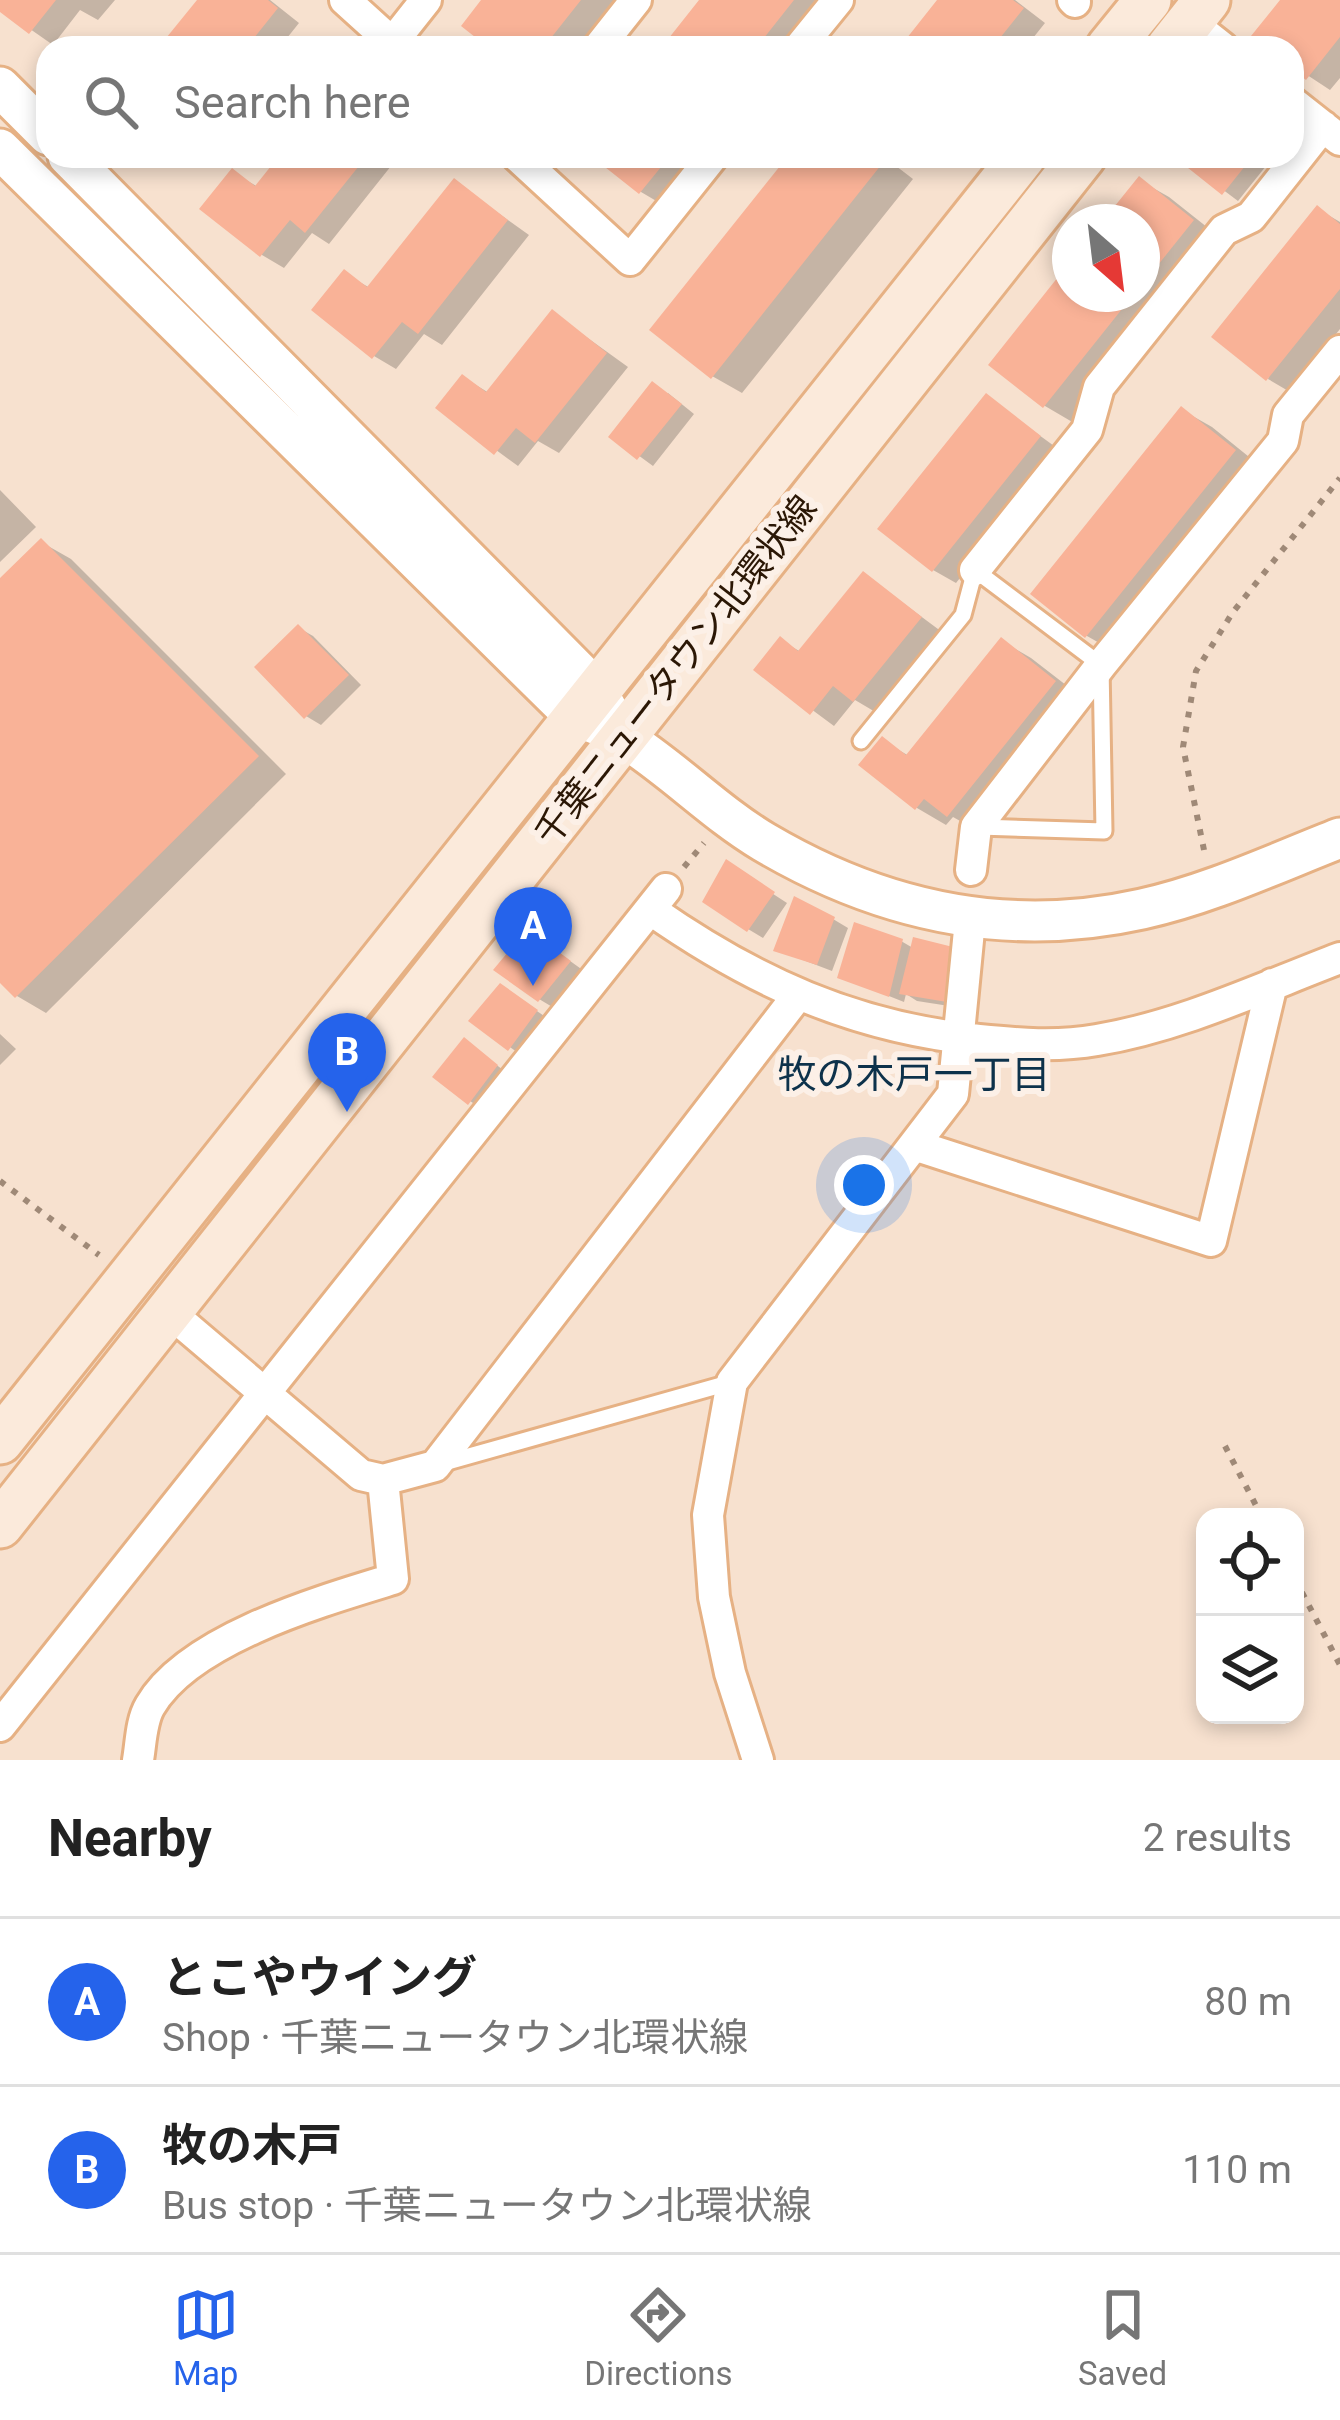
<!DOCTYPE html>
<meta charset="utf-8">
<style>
body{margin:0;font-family:Roboto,"Noto Sans JP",sans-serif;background:#f6f6f6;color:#222}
.controls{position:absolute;right:36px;bottom:36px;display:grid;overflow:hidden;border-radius:24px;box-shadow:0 6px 18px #0003}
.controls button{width:108px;height:108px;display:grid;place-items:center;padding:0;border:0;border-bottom:3px solid #e0e0e0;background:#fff;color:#222;font:60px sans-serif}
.compass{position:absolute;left:1052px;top:204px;width:108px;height:108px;border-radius:50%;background:#fff;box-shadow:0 6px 18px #0003;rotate:152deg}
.you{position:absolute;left:864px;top:1185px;width:42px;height:42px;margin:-30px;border:9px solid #fff;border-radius:50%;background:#1a73e8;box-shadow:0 0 0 18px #1a73e833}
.badge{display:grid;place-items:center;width:78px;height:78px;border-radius:50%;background:#2563eb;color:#fff;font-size:39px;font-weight:700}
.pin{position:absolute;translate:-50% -99px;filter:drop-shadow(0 3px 6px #0008)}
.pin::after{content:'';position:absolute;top:63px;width:42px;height:36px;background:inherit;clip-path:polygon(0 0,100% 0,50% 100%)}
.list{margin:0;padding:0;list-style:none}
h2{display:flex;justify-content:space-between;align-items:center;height:156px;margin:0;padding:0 48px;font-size:51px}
h2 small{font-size:39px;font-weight:400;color:#767676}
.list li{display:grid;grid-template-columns:78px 1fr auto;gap:36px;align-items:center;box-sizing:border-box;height:168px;padding:0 48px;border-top:3px solid #e0e0e0}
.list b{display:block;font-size:45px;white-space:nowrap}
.list p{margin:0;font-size:39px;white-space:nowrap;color:#767676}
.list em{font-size:39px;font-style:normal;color:#767676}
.icon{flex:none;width:66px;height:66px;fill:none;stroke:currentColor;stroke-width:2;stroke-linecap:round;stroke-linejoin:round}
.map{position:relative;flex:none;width:1340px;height:1760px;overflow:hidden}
.search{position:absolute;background:#fff;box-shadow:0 6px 18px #0003;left:36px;right:36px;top:36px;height:132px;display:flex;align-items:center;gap:30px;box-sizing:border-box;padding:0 42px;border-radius:36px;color:#767676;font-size:45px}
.sheet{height:492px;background:#fff}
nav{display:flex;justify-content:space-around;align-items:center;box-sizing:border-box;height:168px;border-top:3px solid #e0e0e0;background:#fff;font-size:33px;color:#767676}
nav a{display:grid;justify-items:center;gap:6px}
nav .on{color:#2563eb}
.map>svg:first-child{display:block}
</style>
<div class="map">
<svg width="1340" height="1760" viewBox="0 0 1340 1760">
<rect width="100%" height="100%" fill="#f7e1cf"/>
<path fill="#0003" d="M0,0h115l-17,20 -18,-10 -27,35 -53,-37z
M201,0h69l29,23 -20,25h-117z
M485,0h139l-38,48h-93z
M703,0h134l-38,48h-134z
M941,0h74l30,23 -20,25h-122z
M1284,0h56v78l-10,12 -38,-25v-17h-21z
M283,156h116l-70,88 -17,-11 -28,35 -22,-13 -30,-83 26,15z
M596,156h117l-43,53 -29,-17z
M792,156h91l30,23 -171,214 -30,-17z
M1178,156h86l6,5 -32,40z
M1139,180l30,17 53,42 -148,184 -29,-17 -53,-42 78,-97v27h72v-72h-36z
M455,182l74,53 -87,110 -18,-11 -28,35 -22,-13 -30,-83 26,15z
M1318,209l22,13v107l-50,63 -22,-13z
M553,313l75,54 -69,86 -21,-12 -20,25 -79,-58 24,-31 26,16z
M668,393l26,21 -41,52 -41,-30z
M987,397l74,54 -105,132 -23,-13z
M1182,410l30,17 52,42 -147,184 -30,-17 -53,-42z
M0,490l36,37 -36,35z
M41,542l30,17 215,215 -240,239 -29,-17 -17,-17v-396z
M864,574l78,58 -65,81 -22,-13 -21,26 -77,-57 23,-29 21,12z
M299,628l14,8 48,49 -40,40 -15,-9z
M1002,641l29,17 53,41 -106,132 -25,-14 -7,8 -29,-17 -35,-68 27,16z
M739,872l48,31 -24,35 -15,-9z
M833,919l15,9 -16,43 -55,-21z
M901,941l12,7 49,60 -45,-7 -11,-7 -2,8 -63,-25z
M559,953l25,18 -30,37 -15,-9 -15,-35z
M515,996l35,24 -26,37 -51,-36z
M0,1034l16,15 -16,16z
M465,1041l46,35 -27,35 -47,-34z"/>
<path fill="#f9b297" d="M0,0h56l-27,34 -29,-22z
M197,0h71l10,8 -32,40h-88z
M481,0h100l-38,48h-54l-28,-22z
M699,0h95l-38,48h-95z
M937,0h76l11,8 -32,40h-93z
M1280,0h60v37l-34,43 -14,-11v-21h-26l-15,-12z
M279,156h88l-62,77 -15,-13 -30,37 -61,-48 33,-41 23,18z
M591,156h79l-31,38z
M788,156h92l5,4 -174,219 -62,-49z
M1173,156h80l-31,39z
M1139,176l55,44 -52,65v-63h-40z
M454,178l54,42 -90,114 -16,-12 -30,37 -61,-49 33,-41 23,18z
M1317,205l23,19v65l-74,92 -55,-44z
M1070,262v32h64l-91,114 -55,-43z
M552,309l55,44 -72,90 -19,-15 -22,27 -59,-47 27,-34 24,18z
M652,381l30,23 -45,56 -29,-23z
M986,393l55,43 -109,136 -55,-43z
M1181,406l55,44 -151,188 -55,-44z
M41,538l218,218 -244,242 -15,-15v-405z
M863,571l59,46 -69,85 -20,-16 -23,29 -57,-45 27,-34 18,15z
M298,624l51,51 -45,44 -50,-52z
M1001,637l55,44 -109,136 -23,-18 -9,11 -57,-45 24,-29 24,19z
M726,859l49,33 -28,40 -45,-30z
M794,896l41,21 -18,48 -44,-14z
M854,922l49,17 -14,58 -52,-19z
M913,937l44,11 -10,54 -48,-8z
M544,941l27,20 -33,41 -45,-32 15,-18 15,10z
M500,983l38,27 -30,41 -40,-30z
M464,1037l34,28 -30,40 -36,-28z"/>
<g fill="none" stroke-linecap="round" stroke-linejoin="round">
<defs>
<path id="service" d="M861,741l102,-126 12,-45 126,95 3,166 -125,-4
M444,1463l288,-81"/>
<path id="minor" d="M345,0l53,48
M1073,0l2,2
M1190,22l33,26
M392,43l34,-43
M598,48l38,-48
M799,48l39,-48
M1292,102l48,38
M517,156l113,104 83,-104
M975,570l112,-140 12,-43 125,-157 27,-13 72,-91
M971,870l5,-43 125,-162 182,-224 5,-26 52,-64
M651,910c103,72 202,117 328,130 40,4 78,7 118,0 84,-14 164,-52 243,-82
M914,1145l297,96 61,-257
M383,1480l52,-14 363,-471
M0,1726l666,-837
M138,1760c3,-17 3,-39 12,-54 39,-67 171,-105 243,-127l-10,-99 -22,-5 -193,-164
M758,1760l-28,-87 -16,-76 -6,-82 24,-133 221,-288 17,-174"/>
<path id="tertiary" d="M0,87l48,48
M0,149l574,567c17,7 35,12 50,22 49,31 90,74 140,104 117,69 243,97 378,67 68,-15 134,-46 198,-71
M68,156l528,533 15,27"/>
<path id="secondary" d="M1109,48l39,-48
M1169,48l38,-48
M0,1441l1023,-1285
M0,1525l1083,-1369"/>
</defs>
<use href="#service" stroke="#e6b184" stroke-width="21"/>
<use href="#minor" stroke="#e6b184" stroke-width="36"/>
<use href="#tertiary" stroke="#e6b184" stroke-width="45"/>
<use href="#secondary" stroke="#e6b184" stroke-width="51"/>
<path stroke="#9f8977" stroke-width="6" stroke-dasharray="6 9" stroke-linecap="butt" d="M1204,850l-21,-103 13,-76 37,-59 107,-134
M684,867l20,-24
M0,1181l99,74
M1225,1446l37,71
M1295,1579l45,86"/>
<use href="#service" stroke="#fff" stroke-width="15"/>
<use href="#minor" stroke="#fff" stroke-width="30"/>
<use href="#tertiary" stroke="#fff" stroke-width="39"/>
<use href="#secondary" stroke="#fbeadb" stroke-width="45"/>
</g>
<g text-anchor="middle" stroke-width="12" stroke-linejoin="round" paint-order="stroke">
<g font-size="36" fill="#2b1705" stroke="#fcf0e7">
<text transform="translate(675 670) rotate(-52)" y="13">千葉ニュータウン北環状線</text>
</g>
<g font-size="39" fill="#0d324b" stroke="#fcf0e7">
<text x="914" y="1088">牧の木戸一丁目</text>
</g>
</g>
</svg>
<div class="controls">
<button><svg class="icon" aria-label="locate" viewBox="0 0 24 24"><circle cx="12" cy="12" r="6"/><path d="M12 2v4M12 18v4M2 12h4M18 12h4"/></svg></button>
<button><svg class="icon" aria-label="layers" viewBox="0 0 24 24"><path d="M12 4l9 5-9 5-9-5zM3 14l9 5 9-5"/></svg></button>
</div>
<svg class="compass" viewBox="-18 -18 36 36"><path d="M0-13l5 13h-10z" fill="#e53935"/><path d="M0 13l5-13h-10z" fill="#767676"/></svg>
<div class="you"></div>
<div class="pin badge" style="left:533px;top:986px">A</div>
<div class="pin badge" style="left:347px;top:1112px">B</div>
<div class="search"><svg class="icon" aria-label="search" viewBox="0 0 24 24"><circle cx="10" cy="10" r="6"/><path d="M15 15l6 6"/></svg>Search here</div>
</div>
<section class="sheet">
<h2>Nearby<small>2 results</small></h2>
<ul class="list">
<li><span class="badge">A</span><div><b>とこやウイング</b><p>Shop · 千葉ニュータウン北環状線</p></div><em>80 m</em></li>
<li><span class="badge">B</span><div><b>牧の木戸</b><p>Bus stop · 千葉ニュータウン北環状線</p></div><em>110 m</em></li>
</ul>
</section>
<nav>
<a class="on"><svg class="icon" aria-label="map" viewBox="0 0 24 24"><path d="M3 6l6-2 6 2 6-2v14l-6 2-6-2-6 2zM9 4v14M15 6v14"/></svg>Map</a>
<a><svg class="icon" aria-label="directions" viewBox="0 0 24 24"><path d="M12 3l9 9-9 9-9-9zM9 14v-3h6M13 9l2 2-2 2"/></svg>Directions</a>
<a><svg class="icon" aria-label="saved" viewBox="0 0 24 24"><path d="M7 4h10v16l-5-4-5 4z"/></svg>Saved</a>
</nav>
